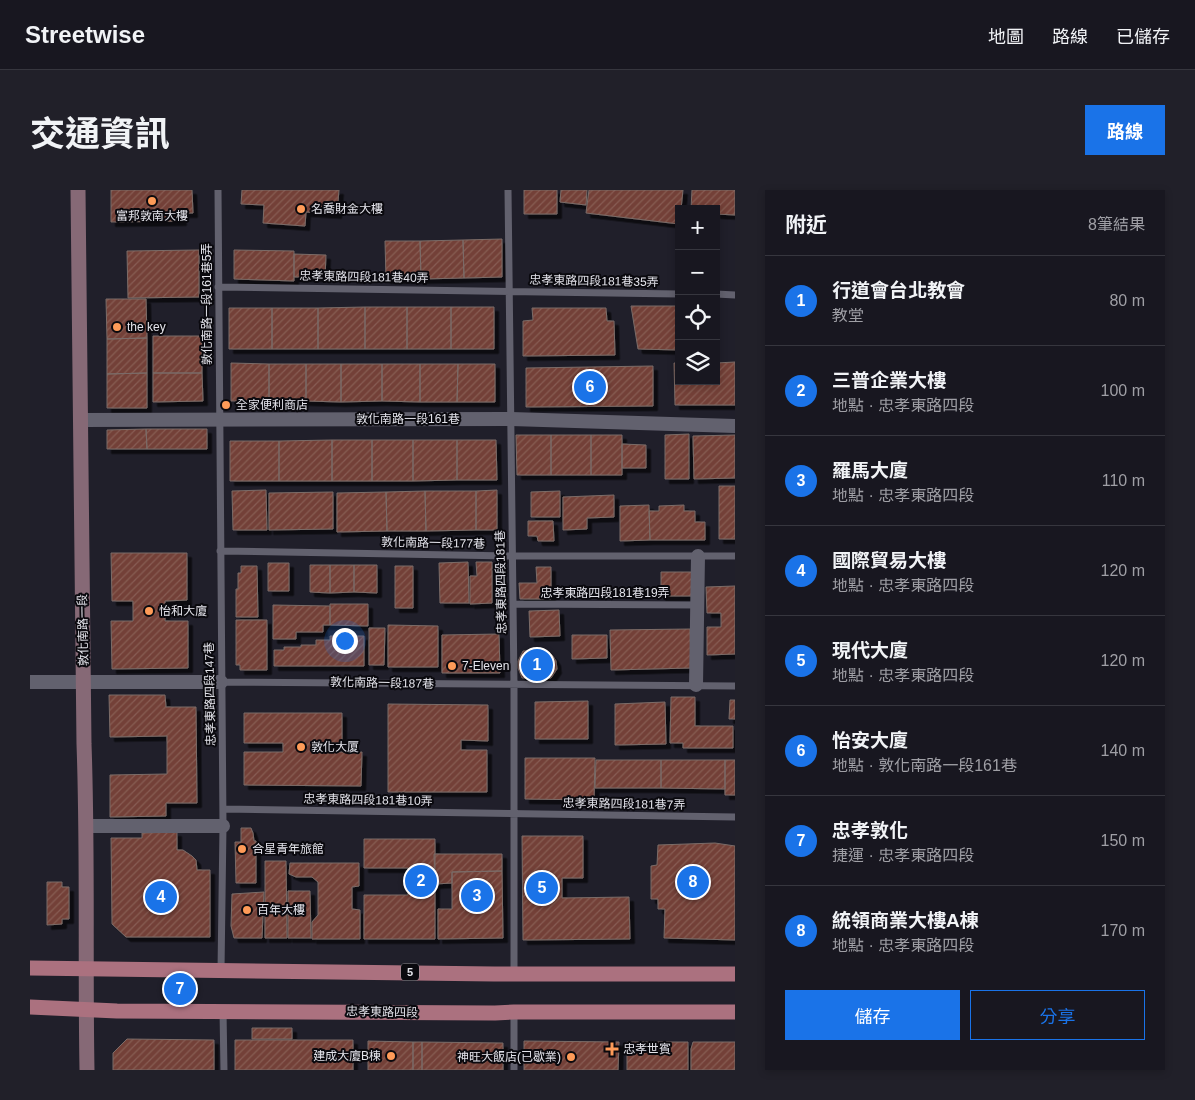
<!DOCTYPE html>
<html lang="zh-TW">
<meta charset="utf-8">
<style>
body{margin:0;font-family:Arial,"Noto Sans TC",sans-serif;background:#212029;color:#f1f3f6}
.controls{position:absolute;right:15px;top:15px;display:grid;overflow:hidden;border-radius:0px;box-shadow:0 2px 8px #0003}
.controls button{width:45px;height:45px;display:grid;place-items:center;padding:0;border:0;border-bottom:1px solid #36363e;background:#181720;color:#f1f3f6;font:25px sans-serif}
.you{position:absolute;left:314px;top:450px;width:18px;height:18px;margin:-12px;border:4px solid #fff;border-radius:50%;background:#1a73e8;box-shadow:0 0 0 8px #1a73e833}
.badge{display:grid;place-items:center;width:32px;height:32px;border-radius:50%;background:#1a73e8;color:#fff;font-size:16px;font-weight:700}
.pin{position:absolute;translate:-50% -50%;border:2px solid #fff;box-shadow:0 1px 5px #0006}
.list{margin:0;padding:0;list-style:none}
h2{display:flex;justify-content:space-between;align-items:center;height:65px;margin:0;padding:0 20px;font-size:21px}
h2 small{font-size:16px;font-weight:400;color:#9f9fa5}
.list li{display:grid;grid-template-columns:32px 1fr auto;gap:15px;align-items:center;box-sizing:border-box;height:90px;padding:0 20px;border-top:1px solid #36363e}
.list b{display:block;font-size:19px;white-space:nowrap}
.list p{margin:0;font-size:16px;white-space:nowrap;color:#9f9fa5}
.list em{font-size:16px;font-style:normal;color:#9f9fa5}
.actions{display:flex;gap:10px;padding:15px 20px}
.actions a{flex:1;padding:11px 0;border:1px solid #1a73e8;border-radius:0px;text-align:center;font-size:18px;color:#1a73e8}
.actions .main{background:#1a73e8;color:#fff}
.icon{flex:none;width:28px;height:28px;fill:none;stroke:currentColor;stroke-width:2;stroke-linecap:round;stroke-linejoin:round}
.map{position:relative;flex:none;width:705px;height:880px;overflow:hidden;border-radius:0px}
header{display:flex;align-items:center;gap:30px;box-sizing:border-box;height:70px;padding:0 25px;background:#181720;border-bottom:1px solid #36363e}
header strong{font-size:24px}
nav{display:flex;gap:28px;margin-inline-start:auto;font-size:18px}
.intro{display:flex;align-items:center;justify-content:space-between;box-sizing:border-box;height:120px;padding:0 30px}
h1{margin:0;font-size:35px}
.button{padding:12px 22px;border-radius:0px;background:#1a73e8;color:#fff;font-size:18px;font-weight:700}
main{display:flex;gap:30px;padding:0 30px}
aside{flex:1;background:#181720;border-radius:0px;box-shadow:0 2px 8px #0003}
.map>svg:first-child{display:block}
</style>
<header>
<strong>Streetwise</strong>
<nav><a>地圖</a><a>路線</a><a>已儲存</a></nav>
</header>
<div class="intro"><h1>交通資訊</h1><a class="button">路線</a></div>
<main>
<div class="map">
<svg width="705" height="880" viewBox="0 0 705 880">
<defs>
<pattern id="building-hatch" width="6" height="6" patternUnits="userSpaceOnUse" patternTransform="scale(1.25)"><rect width="6" height="6" fill="#734137"/><path d="M-1 1l2-2M0 6l6-6M5 7l2-2" fill="none" stroke="#875c54"/></pattern>
<filter id="shadow"><feDropShadow dx="4.5" dy="4.5" stdDeviation="0" flood-color="#0009"/></filter>
</defs>
<rect width="100%" height="100%" fill="#201f2a"/>
<path fill="url(#building-hatch)" stroke="#7b6c68" filter="url(#shadow)" d="M81,0h81l1,23h-12l1,8 -71,1z
M212,0h97l-2,24 -31,-2 -1,14 -42,-3 1,-18 -23,-1z
M494,0h33v24h-33z
M531,0h26l-1,15 -26,-3z
M559,0h94l-2,19h-2v15l-93,-11z
M662,0h43v25l-19,-1v-5h-25z
M472,49v38l-38,1 -1,-38z
M433,50l1,38 -43,1 -1,-38z
M355,51h35l1,38h-35z
M169,60v47l-71,1 -1,-47z
M204,60l60,1v30l-60,-2z
M264,64l32,1 -1,22h-31z
M76,109h40l1,39 -40,1z
M601,116h48v44l-41,-1z
M335,117v42h-47v-41z
M335,117h42v42h-42z
M377,117h44v42h-44z
M421,117h43v42h-43z
M199,118h43v41h-43z
M242,118h46v41h-46z
M502,118h74l1,13h7l1,34 -92,1v-35l10,-1z
M123,146h49v37h-49z
M117,148v35l-40,1v-35z
M705,172v43h-60l-1,-42h5v18h37v-18z
M201,173l38,1v37h-38z
M239,174h37v37h-37z
M276,174h35v38l-35,-1z
M311,174h41v37l-41,1z
M352,174h38v38l-38,-1z
M390,174h38l-1,38h-37z
M428,174h37v38h-38z
M623,176v40l-127,1v-39z
M117,183v35h-40v-34z
M123,183h49l1,28 -50,1z
M116,239l1,20h-40v-19z
M116,239h61v20h-60z
M659,244v45h-24v-44z
M486,245h35v40h-34z
M521,245h40v40h-40z
M561,245h31v40h-31z
M705,245v43l-41,1 -1,-43z
M302,250h40v41h-40z
M302,250v41h-53v-40z
M342,250h41v41h-41z
M383,250h44v40l-44,1z
M427,250h39l1,40h-40z
M200,251h49v40h-49z
M592,254l24,1v23h-24z
M689,296h16v53h-16z
M236,300l1,40h-34l-1,-39z
M467,300v40h-21v-39z
M395,301h51v39l-50,1z
M395,301l1,40h-39l-1,-39z
M530,301v26h-29v-25z
M303,302v37l-64,1v-37z
M356,302l1,39 -50,1v-39z
M584,305v22l-27,1v11l-24,1v-33z
M619,315l1,35 -30,1v-35z
M654,315v6h11v11h10v18h-55l-1,-29h10v-5z
M498,331h25l1,20h-16l-1,-5h-9z
M81,363h76v47l-22,1v20h23v47l-76,1 -1,-48h22v-20h-21z
M438,372l1,41h-29l-1,-40z
M446,372h16v41l-22,1v-28h7z
M238,373h21v28h-21z
M280,375h20v28l-20,-1z
M300,375h24v27l-24,1z
M324,375h23v28l-23,-1z
M211,376h16l1,51h-22v-28h2v-16h3z
M365,376h18v42h-18z
M506,377h15v32h-31l-1,-16h18z
M631,382h31l1,24h-32z
M705,396v68l-28,1v-28h14v-14h-14l-1,-26z
M300,414h38v22l-38,-1z
M243,415l57,1v19h-7v7h-27v7h-23z
M529,420l1,26 -30,1 -1,-26z
M206,430h31v50h-27v-5h-4z
M358,435l50,1v41h-50z
M339,438h16l-1,37h-15z
M660,439l1,39 -80,2 -1,-40z
M469,444l1,39h-58v-38z
M542,445h35v23l-35,1z
M300,446h34v30h-90v-16h10v-3h17v-2h15v-5h14z
M516,460l7,6 3,5 1,8 -6,9h-29l-4,-10v-7l5,-10z
M79,505h56l1,12h30l1,96h-31v13l-56,1v-42l57,-1v-38l-57,1z
M641,507h24v29h38v22h-50v-5h-13z
M700,510h5v19h-6z
M558,511v38h-53v-37z
M635,512l1,42 -51,1v-41z
M358,514l100,1v36l-27,-1v10h26v42h-99z
M214,523h98v30h-23v9h43l-1,34 -117,-1v-33h39v-9h-39z
M495,568h70l-1,42 -69,-1z
M566,570h65v28h-66z
M631,570h64v29l-64,-1z
M695,570h10v35h-10z
M211,638h10l2,5 1,8h2v42h-20l-1,-41h6z
M147,642v18h6l9,6 4,4 1,10h13v67h-84l-14,-13 -1,-86h31v-5z
M492,646h61v42h-21v20l67,-1 1,42 -107,1z
M334,649h71v100h-71v-44h44v-27h-44z
M685,653l20,3v94l-71,-2 1,-29h-7v-10h-7v-33l6,-1 1,-20z
M404,664h68v17l-50,1v11l-17,1z
M235,671h21l1,77h-22z
M260,673h69v23l-7,1v22l8,1v29h-48v-17l6,-7v-33l-6,-5h-16l-7,-3z
M472,681l1,67 -65,1v-30h14v-37z
M17,692h15v5h7v32h-7v5l-15,1z
M258,701h22l1,47h-23z
M234,702l-2,46h-28l-3,-12 1,-32z
M222,838h40v11h-40z
M97,849l87,1v30h-101v-17z
M205,850h118v30h-118z
M338,851l45,1v28h-45z
M494,851l95,1 -1,28h-94z
M383,852h9v28h-9z
M392,852l81,1v27h-81z
M597,852h61v28h-61z
M663,852h42v28h-44v-21z"/>
<g fill="none" stroke-linecap="round" stroke-linejoin="round">
<path stroke="#62616e" stroke-width="7" d="M188,0l5,636 -2,144
M478,0l6,495v288
M188,97l461,7
M686,104l19,1
M190,361l292,5h223
M483,414l184,1
M191,492l514,4
M193,619l512,8
M193,821l1,59
M484,822v58"/>
<path stroke="#62616e" stroke-width="14" d="M51,230l430,-1 224,7
M0,492h191
M666,495l2,-129
M57,636h136"/>
<path stroke="#866976" stroke-width="15" d="M48,0l6,554c4,109 1,217 3,326"/>
<path stroke="#ab717f" stroke-width="15" d="M0,778l464,6h241
M0,817l87,4 378,2 19,-1h221"/>
</g>
<g fill="#fe9b58" stroke="#0a090e" stroke-width="2">
<circle cx="122" cy="11" r="5"/>
<circle cx="271" cy="19" r="5"/>
<circle cx="87" cy="137" r="5"/>
<circle cx="196" cy="215" r="5"/>
<circle cx="119" cy="421" r="5"/>
<circle cx="422" cy="476" r="5"/>
<circle cx="271" cy="557" r="5"/>
<circle cx="212" cy="659" r="5"/>
<circle cx="217" cy="720" r="5"/>
<path d="M579.5 851.5h5v5h5v5h-5v5h-5v-5h-5v-5h5z"/>
<circle cx="361" cy="866" r="5"/>
<circle cx="541" cy="867" r="5"/>
</g>
<g text-anchor="middle" stroke-width="4" stroke-linejoin="round" paint-order="stroke">
<rect fill="#0a090e" stroke="#a3a2a9" stroke-width="1" x="371" y="773.5" width="18" height="17" rx="4"/>
<g font-size="11" font-weight="bold" fill="#e4e4eb">
<text x="380" y="786">5</text>
</g>
<g font-size="12" fill="#e4e4eb" stroke="#0a090e" text-anchor="start">
<text x="281" y="23">名喬財金大樓</text>
<text x="122" y="30" text-anchor="middle">富邦敦南大樓</text>
<text x="97" y="141">the key</text>
<text x="206" y="219">全家便利商店</text>
<text x="129" y="425">怡和大廈</text>
<text x="432" y="480">7-Eleven</text>
<text x="281" y="561">敦化大厦</text>
<text x="222" y="663">合星青年旅館</text>
<text x="227" y="724">百年大樓</text>
<text x="593" y="863">忠孝世賓</text>
<text x="351" y="870" text-anchor="end">建成大廈B棟</text>
<text x="531" y="871" text-anchor="end">神旺大飯店(已歇業)</text>
</g>
<g font-size="12" fill="#e4e4eb" stroke="#0a090e">
<text transform="translate(334 87) rotate(1)" y="4">忠孝東路四段181巷40弄</text>
<text transform="translate(564 91) rotate(1)" y="4">忠孝東路四段181巷35弄</text>
<text transform="translate(177 114) rotate(-90)" y="4">敦化南路一段161巷5弄</text>
<text x="378" y="233">敦化南路一段161巷</text>
<text transform="translate(403 353) rotate(1)" y="4">敦化南路一段177巷</text>
<text transform="translate(471 392) rotate(-91)" y="4">忠孝東路四段181巷</text>
<text x="575" y="407">忠孝東路四段181巷19弄</text>
<text transform="translate(53 440) rotate(-91)" y="4">敦化南路一段</text>
<text transform="translate(352 493) rotate(1)" y="4">敦化南路一段187巷</text>
<text transform="translate(180 504) rotate(-91)" y="4">忠孝東路四段147巷</text>
<text transform="translate(338 610) rotate(1)" y="4">忠孝東路四段181巷10弄</text>
<text transform="translate(594 614) rotate(1)" y="4">忠孝東路四段181巷7弄</text>
<text transform="translate(352 822) rotate(1)" y="4">忠孝東路四段</text>
</g>
</g>
</svg>
<div class="controls">
<button>+</button>
<button>−</button>
<button><svg class="icon" aria-label="locate" viewBox="0 0 24 24"><circle cx="12" cy="12" r="6"/><path d="M12 2v4M12 18v4M2 12h4M18 12h4"/></svg></button>
<button><svg class="icon" aria-label="layers" viewBox="0 0 24 24"><path d="M12 4l9 5-9 5-9-5zM3 14l9 5 9-5"/></svg></button>
</div>
<div class="you"></div>
<div class="pin badge" style="left:507px;top:475px">1</div>
<div class="pin badge" style="left:391px;top:691px">2</div>
<div class="pin badge" style="left:447px;top:706px">3</div>
<div class="pin badge" style="left:131px;top:707px">4</div>
<div class="pin badge" style="left:512px;top:698px">5</div>
<div class="pin badge" style="left:560px;top:197px">6</div>
<div class="pin badge" style="left:150px;top:799px">7</div>
<div class="pin badge" style="left:663px;top:692px">8</div>
</div>
<aside>
<h2>附近<small>8筆結果</small></h2>
<ul class="list">
<li><span class="badge">1</span><div><b>行道會台北教會</b><p>教堂</p></div><em>80 m</em></li>
<li><span class="badge">2</span><div><b>三普企業大樓</b><p>地點 · 忠孝東路四段</p></div><em>100 m</em></li>
<li><span class="badge">3</span><div><b>羅馬大廈</b><p>地點 · 忠孝東路四段</p></div><em>110 m</em></li>
<li><span class="badge">4</span><div><b>國際貿易大樓</b><p>地點 · 忠孝東路四段</p></div><em>120 m</em></li>
<li><span class="badge">5</span><div><b>現代大廈</b><p>地點 · 忠孝東路四段</p></div><em>120 m</em></li>
<li><span class="badge">6</span><div><b>怡安大廈</b><p>地點 · 敦化南路一段161巷</p></div><em>140 m</em></li>
<li><span class="badge">7</span><div><b>忠孝敦化</b><p>捷運 · 忠孝東路四段</p></div><em>150 m</em></li>
<li><span class="badge">8</span><div><b>統領商業大樓A棟</b><p>地點 · 忠孝東路四段</p></div><em>170 m</em></li>
</ul>
<div class="actions"><a class="main">儲存</a><a>分享</a></div>
</aside>
</main>
